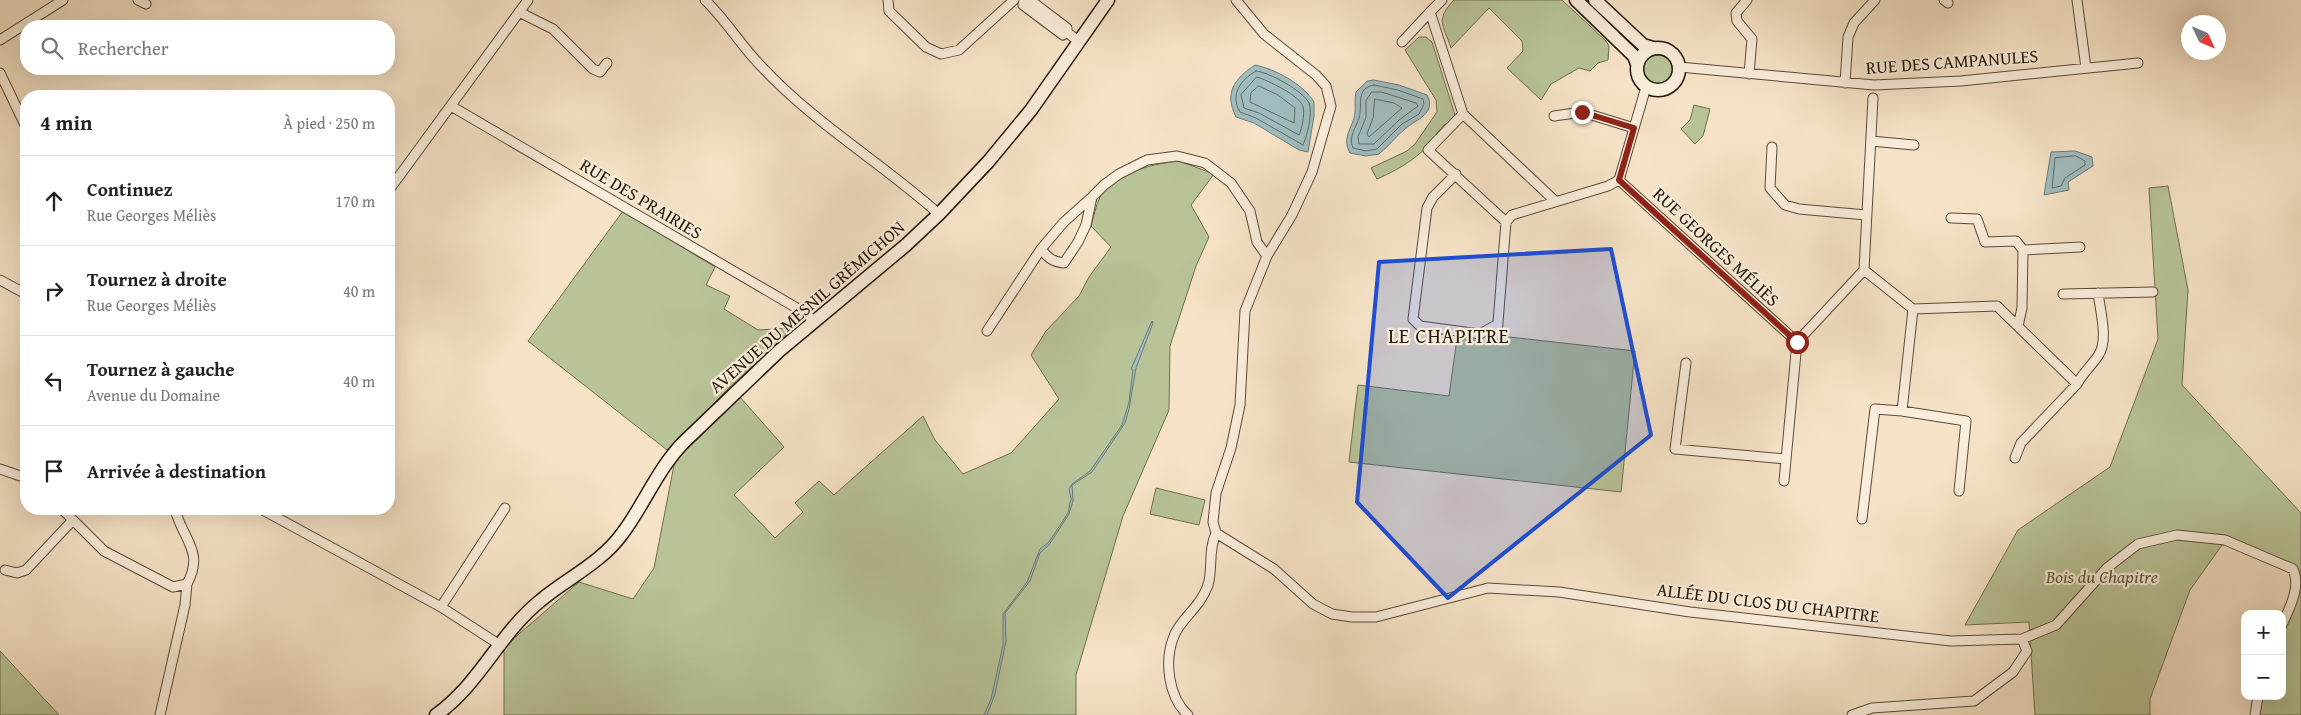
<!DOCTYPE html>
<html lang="fr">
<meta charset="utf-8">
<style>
body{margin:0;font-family:"Gentium Book Plus",serif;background:#f6f6f6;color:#222}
.controls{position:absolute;right:15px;bottom:15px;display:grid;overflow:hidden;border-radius:10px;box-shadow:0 5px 20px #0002}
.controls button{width:45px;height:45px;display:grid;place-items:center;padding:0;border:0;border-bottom:1px solid #e0e0e0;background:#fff;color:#222;font:25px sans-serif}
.compass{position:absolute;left:2181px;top:15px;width:45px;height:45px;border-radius:50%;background:#fff;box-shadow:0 5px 20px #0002;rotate:134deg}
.stop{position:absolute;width:15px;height:15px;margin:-11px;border:4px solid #8f2418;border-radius:50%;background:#fff}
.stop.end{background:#8f2418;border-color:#fff;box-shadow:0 1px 5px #0008}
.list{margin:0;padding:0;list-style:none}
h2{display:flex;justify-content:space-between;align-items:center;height:65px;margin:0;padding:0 20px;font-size:21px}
h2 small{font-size:16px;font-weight:400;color:#767676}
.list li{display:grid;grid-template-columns:32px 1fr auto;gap:15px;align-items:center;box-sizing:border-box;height:90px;padding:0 20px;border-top:1px solid #e0e0e0}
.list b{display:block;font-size:19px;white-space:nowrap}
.list p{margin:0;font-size:16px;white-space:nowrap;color:#767676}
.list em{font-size:16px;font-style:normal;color:#767676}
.icon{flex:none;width:28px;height:28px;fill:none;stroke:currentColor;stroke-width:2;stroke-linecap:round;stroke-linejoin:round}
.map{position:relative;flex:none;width:2301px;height:715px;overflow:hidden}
.search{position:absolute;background:#fff;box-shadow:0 5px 20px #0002;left:20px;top:20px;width:375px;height:55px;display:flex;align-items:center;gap:12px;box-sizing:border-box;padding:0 18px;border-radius:20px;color:#767676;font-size:19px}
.panel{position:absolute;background:#fff;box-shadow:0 5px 20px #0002;left:20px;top:90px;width:375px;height:425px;border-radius:20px}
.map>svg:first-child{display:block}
</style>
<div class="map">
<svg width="2301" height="715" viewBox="0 0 2301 715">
<rect width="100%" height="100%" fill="#f6e3c7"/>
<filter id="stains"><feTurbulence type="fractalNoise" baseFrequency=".004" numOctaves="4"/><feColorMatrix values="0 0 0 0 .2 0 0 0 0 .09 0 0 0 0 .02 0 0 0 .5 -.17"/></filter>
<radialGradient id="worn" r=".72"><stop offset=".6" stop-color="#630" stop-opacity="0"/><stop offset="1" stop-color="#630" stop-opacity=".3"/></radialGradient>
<path fill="#b8c498" stroke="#6e6e50" d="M1454,0h108l44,41 3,5 -1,14 -10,3 -8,8 -11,-3 -28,16 -10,16 -34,-32 16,-17 -1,-10 -33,-33 -38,40c-8,-24 -16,-28 3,-48z
M1419,37h7l6,5 23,73 -8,11 -2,-2 -9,10 2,2c-21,22 -34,31 -61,43l-6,-11 36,-17 8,-7 22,-32 -1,-12 -31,-50z
M1643 70a15 15 0 1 1 30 0a15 15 0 1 1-30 0Z
M1694,105l16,4 -7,27 -8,8 -14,-15 9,-9z
M1179,161l35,13 -23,31 18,32 -13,29 -26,80 -1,64 -46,106 -47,159v40h-572v-68l75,-65 54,17 21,-31 21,-108 65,-63 44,50 -50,48 41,43 28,-26 -8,-9 24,-22 15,14 89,-79 12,24 28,34 48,-21 48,-54 -28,-44 15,-24 33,-35 10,-19 22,-30 -20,-21c3,-10 5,-22 10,-31 12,-22 55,-32 78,-34z
M2168,186l20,104 -6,95 119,128v202h-46l3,-19h24v-71l17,-37 -6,-19 -68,-28 -35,49 -40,109v16h-115l-6,-93 -64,3 53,-95 92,-63 48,-128 -9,-151z
M623,211l92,56 -9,18 24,11 -6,13 34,21 35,-2 -64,60 -62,62 -139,-109z
M1509,337l126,14 -14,141 -272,-30 9,-77 91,11 8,-58 30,4z
M1156,488l49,12 -6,25 -49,-11z
M0,651l59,64h-59z"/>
<path fill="#a0bcbf" stroke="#6e7a76" d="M1255,65c20,4 48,19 59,37v14l-6,36 -9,-2 -45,-27 -18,-6c-12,-24 -2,-38 19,-52z
M1374,80l25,5 28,10c10,18 -11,25 -21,33 -10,8 -17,18 -27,26l-13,2 -16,-3c-9,-16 3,-25 5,-40 1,-7 -1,-13 1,-21l11,-11z
M2075,151l17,6 1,9 -25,16 1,8 -25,5 7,-43z
M1152,321l1,2 -17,45 -7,41 -4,14 -33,49 -20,13 1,16 -4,13 -20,31 -9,8 -10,28 -25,32 1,28 -11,53 -8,21h-3l7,-16 12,-54v-31l24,-32 13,-33 9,-7 19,-29 3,-14 -2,-10 3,-5 18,-13 32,-46 7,-23 4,-32 -2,-1z"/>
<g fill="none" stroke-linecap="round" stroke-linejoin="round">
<path stroke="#626a64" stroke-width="1" d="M1256,71c13,1 47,20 53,32 4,10 -2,33 -6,42l-47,-27 -16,-6c-10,-17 0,-32 16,-41z
M1257,77c10,3 44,19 46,30 2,8 -1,21 -4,28l-40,-22 -15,-5 -3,-13z
M1374,85l24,5 25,9 1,5 -5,10 -17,10 -25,25 -11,2 -13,-3c-5,-11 3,-20 6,-30 4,-13 -4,-30 15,-33z
M1259,86l19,9 17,13 -1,15 -44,-21 1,-9z
M1372,92h10l34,11 2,3 -19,14 -25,24h-15l-1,-7 8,-20v-16z
M1375,99l19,4 8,5 -33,29 -2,-3 6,-16z
M2076,156l9,5v4l-20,13 -4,8 -9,2 3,-30z"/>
<defs>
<path id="street" d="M138,0l8,4
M705,0c22,21 36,46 57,67 52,56 120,96 177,147
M888,0l1,11 37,36 15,7 18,-4 55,-50
M1024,0l-1,5 40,30 4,-3
M1030,0l37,28v4l12,10
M1442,0l-12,12 33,102 92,87
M1747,0l-11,13 1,8 15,18 -3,35
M1944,0l4,3
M2077,0l9,68
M519,12l34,17 40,40 7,3 7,-9
M0,40l63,-40
M1402,42l28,-30
M1679,67l195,18 87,-4 177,-18
M0,73l26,54
M1845,83l3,-46 6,-14 21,-23
M1646,87l-27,93 178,162
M451,106l356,208 7,8
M1463,114l-35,36 78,72
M1554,116l28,-4 52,16
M1871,141l43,4
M1772,147l-2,41 15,17 14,4 67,6
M1456,174l-23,23 -6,11 -14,111 7,7 60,8 18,-10
M389,190l139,-190
M1951,218l26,1 8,23 31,-1 7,9 57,-3
M1041,249l23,-27 28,-25
M1864,270l49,39 84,-3 80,78
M0,280l26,14
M2063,294l90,-2
M1913,309l-11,102 64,10 -7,70
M2018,326l4,-18 1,-58
M987,331l54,-82c7,9 12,13 23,14l14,-21 8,-17 6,-28 12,-12 15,-11 28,-14 30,-4 28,7 26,20 19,28 7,31 10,14
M1497,335l9,-113 6,-7 96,-29 11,-6
M1686,363l-11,86 111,10
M2015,458l6,-15 56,-59c6,-11 14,-18 21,-28 11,-15 2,-46 0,-63
M0,469l26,9
M1784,481l13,-139 67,-72 9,-172
M62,509l42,42 69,36 14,-3c18,-33 -5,-45 -12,-75
M261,509l180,98 59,38
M1862,519l13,-110 27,2
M1216,533l58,36 39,35 19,10 20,3h24l112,-29 71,4 131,20 261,29 71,-2 34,-14 51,-57 31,-24 39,-9 48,5 68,29c8,18 -3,38 -11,56
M5,570l12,3 9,-3 46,-49
M441,607l64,-99
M160,715l25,-110 2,-21
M1188,715c-20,-18 -24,-55 -14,-79 7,-18 26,-28 34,-51 5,-17 0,-35 8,-52l-3,-11 3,-29 15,-45 9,-43 5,-94 22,-55 25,-41 20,-43 19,-66 -5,-20 -10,-11 -52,-41 -28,-34
M1852,715l20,-7 102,-7 39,-29 14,-21 -5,-12
M2255,715l3,-19"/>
<path id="secondary" d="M1576,0l58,56 3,8
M1595,0l48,45 10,3
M1637 69a21 21 0 1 1 42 0a21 21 0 1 1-42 0Z
M436,715c43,-30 63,-81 104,-114 26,-22 61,-38 82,-67 22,-29 35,-64 61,-91l96,-92 127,-106 33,-31 49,-52 43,-52 77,-110"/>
</defs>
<use href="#street" stroke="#584b38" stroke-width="11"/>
<use href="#secondary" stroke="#241809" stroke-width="15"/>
<use href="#street" stroke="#f9eddb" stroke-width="9"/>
<use href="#secondary" stroke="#f9eddb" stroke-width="12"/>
</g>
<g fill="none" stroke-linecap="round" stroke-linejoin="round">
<path stroke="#8f2418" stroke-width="6" d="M1582,112l52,16 -15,52 178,162"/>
</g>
<path fill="#1d4ed8" fill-opacity="0.2" stroke="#1d4ed8" stroke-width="4" stroke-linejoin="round" d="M1611,249l40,186 -203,163 -91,-96 22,-240z"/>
<g text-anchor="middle" stroke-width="4.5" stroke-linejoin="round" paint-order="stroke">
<g font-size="18" fill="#241809" stroke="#f9eddb">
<text transform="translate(1952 62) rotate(-4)" y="6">RUE DES CAMPANULES</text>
<text transform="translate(641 199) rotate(31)" y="6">RUE DES PRAIRIES</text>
<text transform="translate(1716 247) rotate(43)" y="6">RUE GEORGES MÉLIÈS</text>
<text transform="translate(807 307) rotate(-41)" y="6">AVENUE DU MESNIL GRÉMICHON</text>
<text transform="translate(1768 603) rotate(7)" y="6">ALLÉE DU CLOS DU CHAPITRE</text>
</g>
<g font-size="18" font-style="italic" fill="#58543b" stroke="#f9eddb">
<text x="2102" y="583">Bois du Chapitre</text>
</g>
<g font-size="20" letter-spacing="1" fill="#241809" stroke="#f9eddb">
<text x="1449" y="343">LE CHAPITRE</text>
</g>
</g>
<rect width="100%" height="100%" filter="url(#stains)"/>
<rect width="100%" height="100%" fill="url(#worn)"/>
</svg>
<div class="controls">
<button>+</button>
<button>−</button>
</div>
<svg class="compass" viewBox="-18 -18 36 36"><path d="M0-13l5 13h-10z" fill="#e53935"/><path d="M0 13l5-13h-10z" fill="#767676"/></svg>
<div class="stop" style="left:1797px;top:342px"></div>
<div class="stop end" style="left:1582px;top:112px"></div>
<div class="search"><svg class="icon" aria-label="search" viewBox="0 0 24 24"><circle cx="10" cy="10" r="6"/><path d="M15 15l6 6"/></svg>Rechercher</div>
<section class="panel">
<h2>4 min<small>À pied · 250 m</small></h2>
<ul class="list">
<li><svg class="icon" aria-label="ahead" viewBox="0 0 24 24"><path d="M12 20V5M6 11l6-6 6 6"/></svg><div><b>Continuez</b><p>Rue Georges Méliès</p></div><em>170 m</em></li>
<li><svg class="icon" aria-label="right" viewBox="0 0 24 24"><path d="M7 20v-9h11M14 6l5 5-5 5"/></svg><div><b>Tournez à droite</b><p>Rue Georges Méliès</p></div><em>40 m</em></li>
<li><svg class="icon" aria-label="left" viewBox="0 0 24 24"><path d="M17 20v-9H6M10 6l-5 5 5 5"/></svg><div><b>Tournez à gauche</b><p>Avenue du Domaine</p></div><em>40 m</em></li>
<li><svg class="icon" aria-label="arrive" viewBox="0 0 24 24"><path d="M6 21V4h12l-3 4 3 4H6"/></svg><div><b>Arrivée à destination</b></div></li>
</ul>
</section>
</div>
